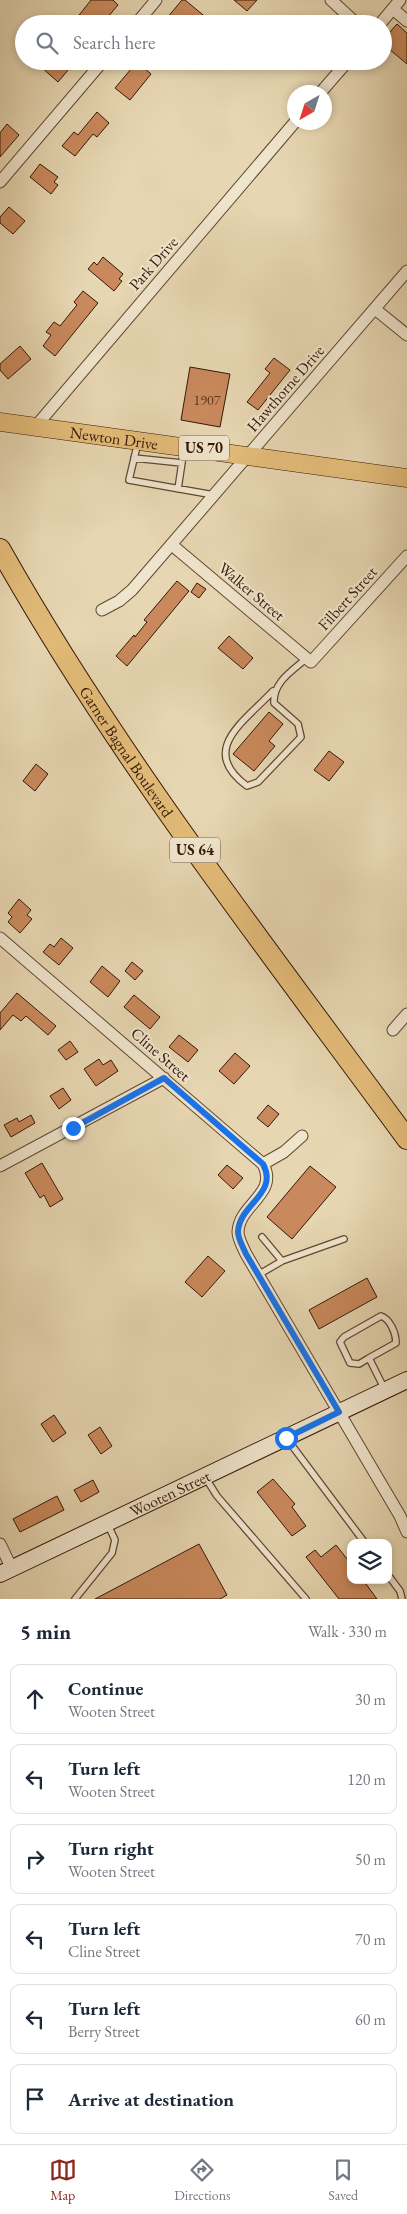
<!DOCTYPE html>
<meta charset="utf-8">
<style>
body{margin:0;font-family:"EB Garamond",serif;background:#f2f2f3;color:#1f2937}
.controls{position:absolute;right:15px;bottom:15px;display:grid;overflow:hidden;border-radius:10px;box-shadow:0 2px 8px #0003}
.controls button{width:45px;height:45px;display:grid;place-items:center;padding:0;border:0;border-bottom:1px solid #e0e1e3;background:#fff;color:#1f2937;font:25px sans-serif}
.compass{position:absolute;left:287px;top:85px;width:45px;height:45px;border-radius:50%;background:#fff;box-shadow:0 2px 8px #0003;rotate:219deg}
.stop{position:absolute;width:15px;height:15px;margin:-11px;border:4px solid #1a73e8;border-radius:50%;background:#fff}
.stop.end{background:#1a73e8;border-color:#fff;box-shadow:0 1px 5px #0008}
.list{margin:0;padding:0;list-style:none}
h2{display:flex;justify-content:space-between;align-items:center;height:65px;margin:0;padding:0 20px;font-size:21px}
h2 small{font-size:16px;font-weight:400;color:#747a83}
.list li{display:grid;grid-template-columns:32px 1fr auto;gap:15px;align-items:center;box-sizing:border-box;height:70px;margin:0 10px 10px;padding:0 10px;border:1px solid #e0e1e3;border-radius:10px}
.list b{display:block;font-size:19px;white-space:nowrap}
.list p{margin:0;font-size:16px;white-space:nowrap;color:#747a83}
.list em{font-size:16px;font-style:normal;color:#747a83}
.icon{flex:none;width:28px;height:28px;fill:none;stroke:currentColor;stroke-width:2;stroke-linecap:round;stroke-linejoin:round}
.map{position:relative;flex:none;width:407px;height:1599px;overflow:hidden}
.search{position:absolute;background:#fff;box-shadow:0 2px 8px #0003;left:15px;right:15px;top:15px;height:55px;display:flex;align-items:center;gap:12px;box-sizing:border-box;padding:0 18px;border-radius:28px;color:#747a83;font-size:19px}
.sheet{height:545px;background:#fff}
nav{display:flex;justify-content:space-around;align-items:center;box-sizing:border-box;height:70px;border-top:1px solid #e0e1e3;background:#fff;font-size:14px;color:#747a83}
nav a{display:grid;justify-items:center;gap:2px}
nav .on{color:#8f2418}
.map>svg:first-child{display:block}
</style>
<div class="map">
<svg width="407" height="1599" viewBox="0 0 407 1599">
<rect width="100%" height="100%" fill="#e6d6b1"/>
<filter id="stains"><feTurbulence type="fractalNoise" baseFrequency=".004" numOctaves="4"/><feColorMatrix values="0 0 0 0 .2 0 0 0 0 .09 0 0 0 0 .02 0 0 0 .5 -.17"/></filter>
<radialGradient id="worn" r=".72"><stop offset=".6" stop-color="#630" stop-opacity="0"/><stop offset="1" stop-color="#630" stop-opacity=".3"/></radialGradient>
<path fill="#c9895c" stroke="#351707" d="M91,0h22l5,5 -16,19h-30z
M182,0h3l29,24h-52z
M234,0h23l-10,11z
M397,24l10,9v31l-24,-20v-4z
M45,61h16l8,8 -11,13 -17,-15z
M137,62l14,12 -21,26 -15,-12z
M97,112l12,11 -12,14 -4,-3 -18,22 -13,-10 12,-14 4,3z
M7,124l12,11 -19,22v-24z
M40,164l18,13 -4,5 4,3 -7,9 -21,-17z
M9,207l16,14 -12,13 -13,-11v-6z
M103,257l20,17 -4,5 3,2 -8,10 -26,-22 6,-7 3,3z
M83,291l15,12 -43,53 -12,-10 8,-11 -5,-3 8,-10 6,4 17,-21 -3,-3z
M20,346l11,13 -23,20 -8,-9v-6z
M274,358l16,12 -32,40 -11,-8 23,-29 -5,-4z
M190,367l40,7 -10,53 -39,-7z
M177,581l12,10 -62,75 -11,-10 18,-21 1,2 12,-15 -3,-2z
M197,583l9,6 -7,9 -8,-6z
M229,636l24,22 -10,11 -25,-21z
M269,712l14,12 -14,17 6,5 -21,25 -21,-17z
M329,751l15,11 -15,19 -15,-11z
M36,764l12,10 -13,17 -12,-10z
M19,899l12,11 -4,5 5,4 -12,14 -12,-11 4,-5 -4,-4z
M61,938l12,10 -14,17 -16,-13 7,-8 4,3z
M132,962l11,9 -8,9 -10,-9z
M102,966l18,15 -12,16 -18,-15z
M17,993l39,33 -8,9 -22,-19 -5,5 -8,-6 -13,15v-17z
M134,995l26,22 -10,12 -26,-22z
M179,1035l19,15 -10,12 -19,-15z
M70,1041l8,11 -12,8 -8,-10z
M235,1053l15,13 -16,18 -15,-13z
M99,1059l4,6 8,-5 7,11 -22,15 -12,-17z
M63,1088l8,12 -12,9 -9,-13z
M268,1105l11,9 -11,13 -11,-9z
M31,1115l4,8 -24,14 -7,-12 13,-7 2,4z
M42,1163l21,36 -13,8 -6,-12 -4,3 -15,-25z
M227,1165l16,13 -10,11 -15,-14z
M310,1166l26,21 -44,52 -25,-22z
M208,1256l17,15 -23,26 -17,-15z
M367,1278l10,19 -58,32 -10,-19z
M54,1415l12,18 -13,9 -12,-18z
M100,1427l12,19 -11,8 -13,-19z
M273,1479l22,25 -3,3 14,19 -14,10 -35,-44z
M93,1480l6,12 -18,10 -7,-12z
M57,1496l7,14 -44,22 -7,-13z
M199,1544l28,51 -7,4h-125z
M336,1545l15,19v16h12l14,19h-38l-33,-42 9,-7 6,7z"/>
<g fill="none" stroke-linecap="round" stroke-linejoin="round">
<defs>
<path id="lane" d="M138,442l-9,38 85,15
M134,458l48,5
M178,489l6,-40
M273,691c-29,31 -75,59 -26,95l11,-4 43,-45 -3,-13 -24,-21c-1,-21 18,-32 33,-45
M262,1237l20,24
M258,1275l24,-14 62,-22
M369,1358l-10,6 -9,-1 -10,-21 4,-5 37,-21c9,3 15,17 15,27l-27,15 15,30
M287,1439l78,104
M205,1477l12,19 89,103
M388,1575l12,16 2,8
M75,1599l37,-46 3,-13 -7,-15"/>
<path id="street" d="M331,0l26,24
M393,9l14,12
M136,24l20,-24
M380,24l20,-24
M321,92l27,-31
M0,182l103,-121
M375,309l32,26
M36,426l259,-304
M172,545l139,117 96,-106
M102,610l17,-9 13,-11 275,-319
M0,938l263,226c16,30 -24,40 -25,68 0,7 5,15 8,22l154,262 7,16
M393,1030l14,-16
M263,1164l21,-12 18,-16
M0,1166l164,-88
M0,1544l12,25"/>
<g id="secondary">
<path id="s1" d="M0,1574l407,-194"/>
</g>
<g id="primary">
<path id="s2" d="M0,422l407,56"/>
</g>
<g id="highway">
<path id="s3" d="M0,549c117,208 266,398 407,590"/>
</g>
</defs>
<use href="#lane" stroke="#614732" stroke-width="8"/>
<use href="#street" stroke="#614732" stroke-width="13"/>
<use href="#secondary" stroke="#351707" stroke-width="18"/>
<use href="#primary" stroke="#351707" stroke-width="19"/>
<use href="#highway" stroke="#351707" stroke-width="22"/>
<use href="#lane" stroke="#efe4cc" stroke-width="5.5"/>
<use href="#street" stroke="#efe4cc" stroke-width="11"/>
<use href="#secondary" stroke="#efe4cc" stroke-width="16"/>
<use href="#primary" stroke="#e3bb78" stroke-width="18"/>
<use href="#highway" stroke="#e3bb78" stroke-width="20"/>
</g>
<g fill="none" stroke-linecap="round" stroke-linejoin="round">
<path stroke="#1a73e8" stroke-width="6" d="M73,1128l91,-50 99,86c16,30 -24,40 -25,68 0,7 5,15 8,22l93,158 -53,26"/>
</g>
<g text-anchor="middle" stroke-width="4.5" stroke-linejoin="round" paint-order="stroke">
<g font-size="14" fill="#5a341c">
<text x="207" y="405">1907</text>
</g>
<g fill="#efe4cc" stroke="#6d5442" stroke-width="1">
<rect x="179" y="435.5" width="50" height="25" rx="4"/>
<rect x="170" y="837.5" width="50" height="25" rx="4"/>
</g>
<g font-size="15" font-weight="bold" fill="#351707">
<text x="204" y="453">US 70</text>
<text x="195" y="855">US 64</text>
</g>
<g font-size="16" fill="#351707" stroke="#efe4cc">
<text transform="translate(153 263) rotate(-49)" y="6">Park Drive</text>
<text transform="translate(285 388) rotate(-49)" y="6">Hawthorne Drive</text>
<text dy="6" stroke="none"><textPath href="#s2" startOffset="115">Newton Drive</textPath></text>
<text transform="translate(252 591) rotate(40)" y="6">Walker Street</text>
<text transform="translate(347 598) rotate(-48)" y="6">Filbert Street</text>
<text dy="6" stroke="none"><textPath href="#s3" startOffset="239">Garner Bagnal Boulevard</textPath></text>
<text transform="translate(161 1054) rotate(41)" y="6">Cline Street</text>
<text dy="6" stroke="none"><textPath href="#s1" startOffset="188">Wooten Street</textPath></text>
</g>
</g>
<rect width="100%" height="100%" filter="url(#stains)"/>
<rect width="100%" height="100%" fill="url(#worn)"/>
</svg>
<div class="controls">
<button><svg class="icon" aria-label="layers" viewBox="0 0 24 24"><path d="M12 4l9 5-9 5-9-5zM3 14l9 5 9-5"/></svg></button>
</div>
<svg class="compass" viewBox="-18 -18 36 36"><path d="M0-13l5 13h-10z" fill="#e53935"/><path d="M0 13l5-13h-10z" fill="#747a83"/></svg>
<div class="stop" style="left:286px;top:1438px"></div>
<div class="stop end" style="left:73px;top:1128px"></div>
<div class="search"><svg class="icon" aria-label="search" viewBox="0 0 24 24"><circle cx="10" cy="10" r="6"/><path d="M15 15l6 6"/></svg>Search here</div>
</div>
<section class="sheet">
<h2>5 min<small>Walk · 330 m</small></h2>
<ul class="list">
<li><svg class="icon" aria-label="ahead" viewBox="0 0 24 24"><path d="M12 20V5M6 11l6-6 6 6"/></svg><div><b>Continue</b><p>Wooten Street</p></div><em>30 m</em></li>
<li><svg class="icon" aria-label="left" viewBox="0 0 24 24"><path d="M17 20v-9H6M10 6l-5 5 5 5"/></svg><div><b>Turn left</b><p>Wooten Street</p></div><em>120 m</em></li>
<li><svg class="icon" aria-label="right" viewBox="0 0 24 24"><path d="M7 20v-9h11M14 6l5 5-5 5"/></svg><div><b>Turn right</b><p>Wooten Street</p></div><em>50 m</em></li>
<li><svg class="icon" aria-label="left" viewBox="0 0 24 24"><path d="M17 20v-9H6M10 6l-5 5 5 5"/></svg><div><b>Turn left</b><p>Cline Street</p></div><em>70 m</em></li>
<li><svg class="icon" aria-label="left" viewBox="0 0 24 24"><path d="M17 20v-9H6M10 6l-5 5 5 5"/></svg><div><b>Turn left</b><p>Berry Street</p></div><em>60 m</em></li>
<li><svg class="icon" aria-label="arrive" viewBox="0 0 24 24"><path d="M6 21V4h12l-3 4 3 4H6"/></svg><div><b>Arrive at destination</b></div></li>
</ul>
</section>
<nav>
<a class="on"><svg class="icon" aria-label="map" viewBox="0 0 24 24"><path d="M3 6l6-2 6 2 6-2v14l-6 2-6-2-6 2zM9 4v14M15 6v14"/></svg>Map</a>
<a><svg class="icon" aria-label="directions" viewBox="0 0 24 24"><path d="M12 3l9 9-9 9-9-9zM9 14v-3h6M13 9l2 2-2 2"/></svg>Directions</a>
<a><svg class="icon" aria-label="saved" viewBox="0 0 24 24"><path d="M7 4h10v16l-5-4-5 4z"/></svg>Saved</a>
</nav>
